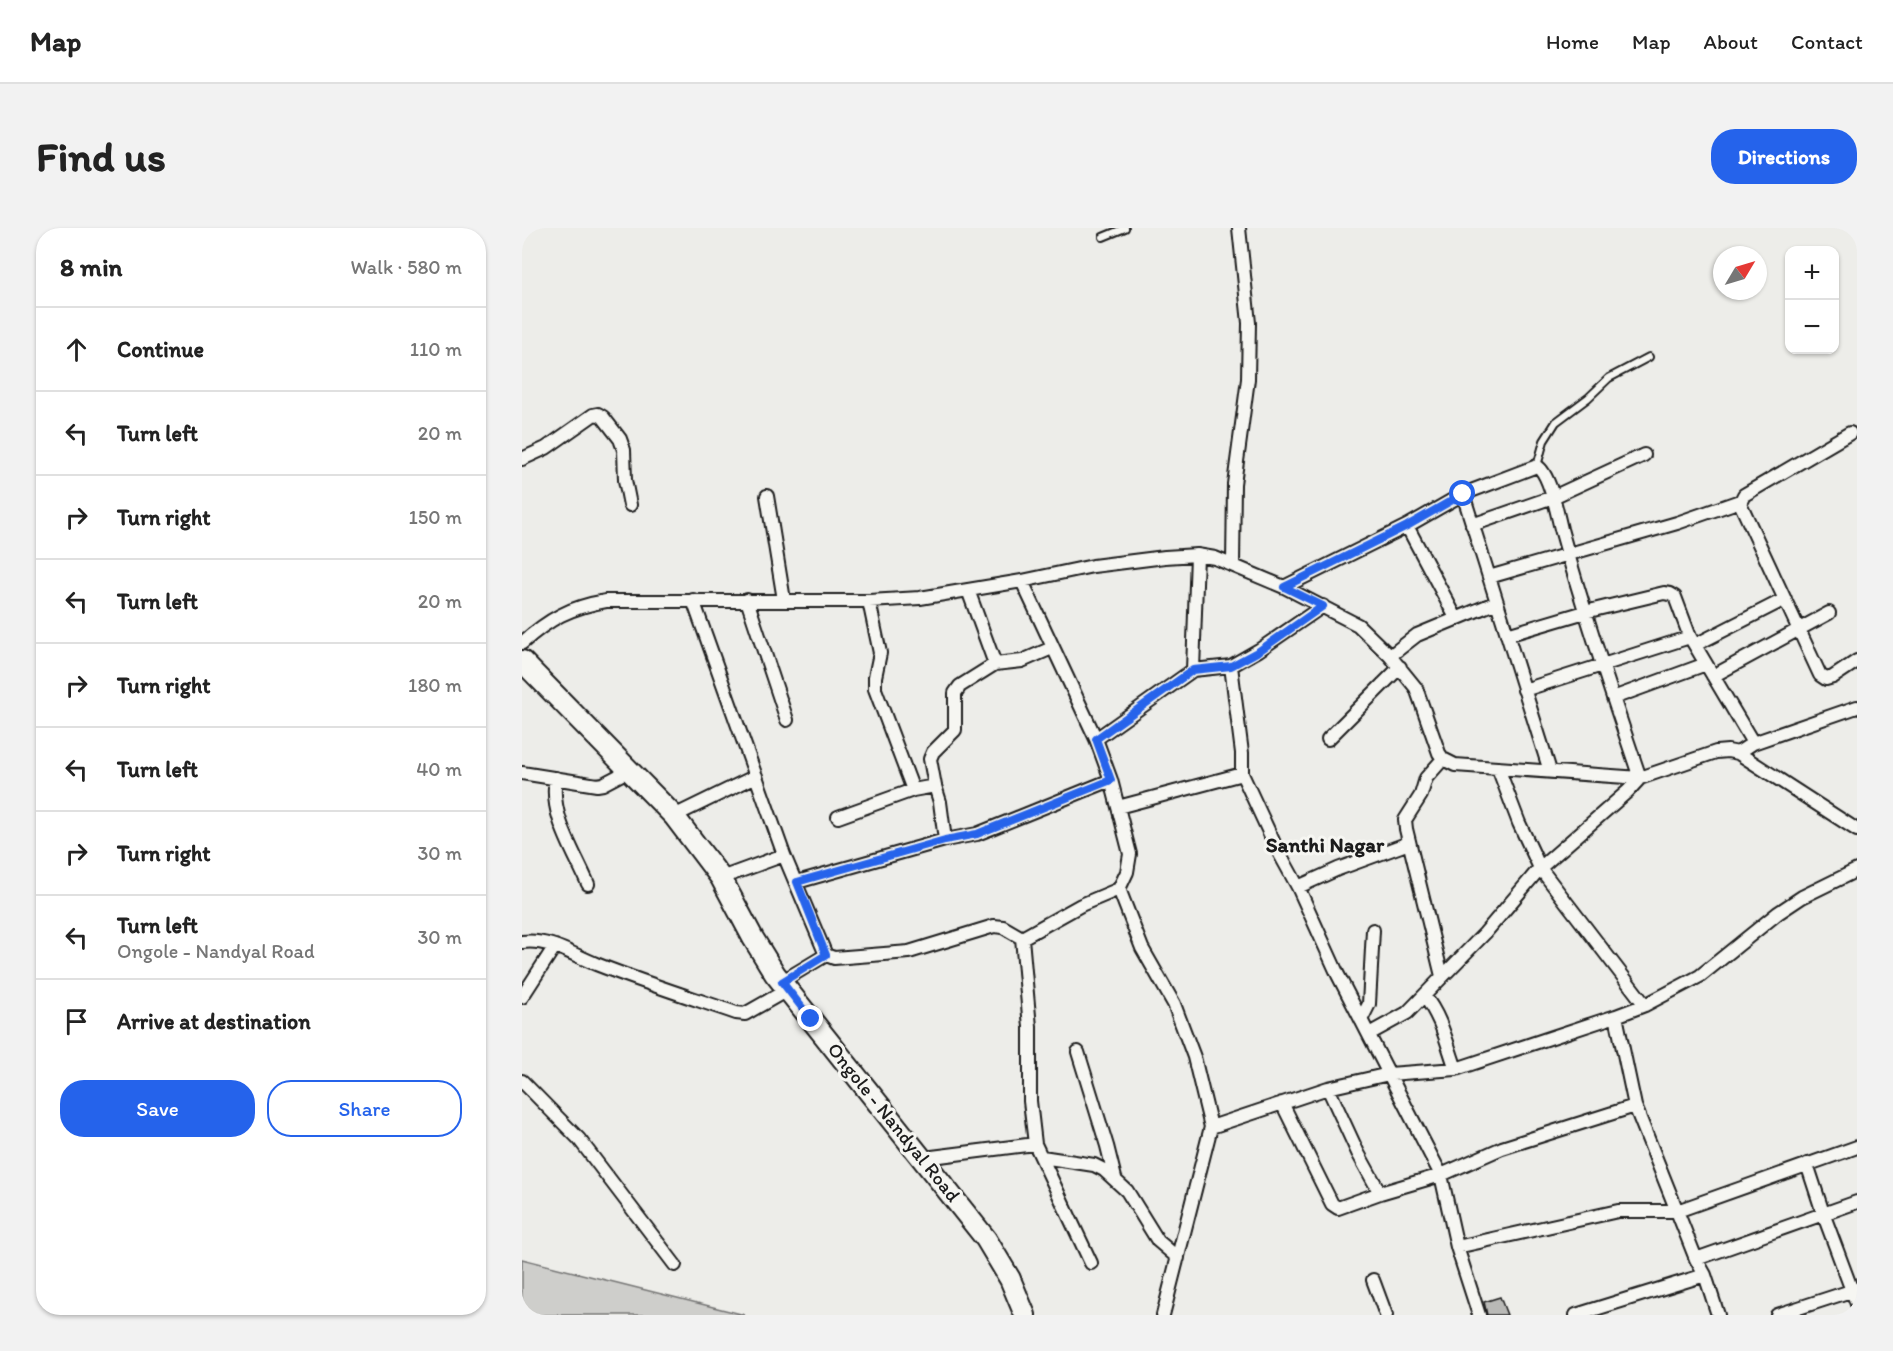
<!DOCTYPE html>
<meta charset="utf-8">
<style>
body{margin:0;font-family:Itim,sans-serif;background:#f2f2f2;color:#222}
.controls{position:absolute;right:18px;top:18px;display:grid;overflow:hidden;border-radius:12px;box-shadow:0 2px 4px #0004}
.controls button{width:54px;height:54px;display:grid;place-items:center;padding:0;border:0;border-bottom:2px solid #e0e0e0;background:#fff;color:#222;font:30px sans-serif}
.compass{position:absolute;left:1191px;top:18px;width:54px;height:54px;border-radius:50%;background:#fff;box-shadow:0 2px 4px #0004;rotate:52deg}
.stop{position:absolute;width:18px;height:18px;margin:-14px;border:4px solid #2563eb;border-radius:50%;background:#fff}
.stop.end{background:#2563eb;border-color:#fff;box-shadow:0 2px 6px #0008}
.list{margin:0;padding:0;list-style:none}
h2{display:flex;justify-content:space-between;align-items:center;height:78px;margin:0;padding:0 24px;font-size:26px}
h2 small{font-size:20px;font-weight:400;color:#767676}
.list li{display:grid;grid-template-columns:39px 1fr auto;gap:18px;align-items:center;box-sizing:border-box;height:84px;padding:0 24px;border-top:2px solid #e0e0e0}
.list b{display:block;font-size:22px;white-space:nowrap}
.list p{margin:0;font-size:20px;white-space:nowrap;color:#767676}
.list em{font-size:20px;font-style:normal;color:#767676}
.actions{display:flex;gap:12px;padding:18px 24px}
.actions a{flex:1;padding:14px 0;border:2px solid #2563eb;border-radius:24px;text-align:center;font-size:21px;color:#2563eb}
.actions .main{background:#2563eb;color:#fff}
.icon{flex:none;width:33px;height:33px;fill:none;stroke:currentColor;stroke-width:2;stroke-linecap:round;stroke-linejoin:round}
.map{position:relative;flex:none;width:1335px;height:1087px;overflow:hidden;border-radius:24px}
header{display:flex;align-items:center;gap:36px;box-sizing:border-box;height:84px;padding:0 30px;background:#fff;border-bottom:2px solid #e0e0e0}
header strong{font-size:28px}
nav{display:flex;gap:33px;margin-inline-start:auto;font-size:21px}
.intro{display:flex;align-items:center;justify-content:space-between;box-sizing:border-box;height:144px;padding:0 36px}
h1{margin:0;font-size:42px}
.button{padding:15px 27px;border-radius:24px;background:#2563eb;color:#fff;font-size:21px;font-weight:700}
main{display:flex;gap:36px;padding:0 36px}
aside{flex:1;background:#fff;border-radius:24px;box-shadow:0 2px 4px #0004}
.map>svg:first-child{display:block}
</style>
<header>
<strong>Map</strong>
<nav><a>Home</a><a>Map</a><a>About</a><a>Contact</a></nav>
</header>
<div class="intro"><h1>Find us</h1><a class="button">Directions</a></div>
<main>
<aside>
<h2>8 min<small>Walk · 580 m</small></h2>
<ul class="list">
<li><svg class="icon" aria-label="ahead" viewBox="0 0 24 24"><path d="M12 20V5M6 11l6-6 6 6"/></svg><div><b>Continue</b></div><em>110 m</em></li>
<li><svg class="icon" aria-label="left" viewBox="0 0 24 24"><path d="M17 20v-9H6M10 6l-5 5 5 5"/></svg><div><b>Turn left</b></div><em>20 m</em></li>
<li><svg class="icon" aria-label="right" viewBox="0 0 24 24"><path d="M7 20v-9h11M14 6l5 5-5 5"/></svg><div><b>Turn right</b></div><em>150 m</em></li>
<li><svg class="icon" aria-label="left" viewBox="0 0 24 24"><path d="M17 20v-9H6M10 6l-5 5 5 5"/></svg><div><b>Turn left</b></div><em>20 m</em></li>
<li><svg class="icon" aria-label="right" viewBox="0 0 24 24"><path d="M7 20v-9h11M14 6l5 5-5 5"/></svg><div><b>Turn right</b></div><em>180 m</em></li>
<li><svg class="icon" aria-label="left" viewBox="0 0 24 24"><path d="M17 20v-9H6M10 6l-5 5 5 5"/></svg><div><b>Turn left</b></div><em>40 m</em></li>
<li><svg class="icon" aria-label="right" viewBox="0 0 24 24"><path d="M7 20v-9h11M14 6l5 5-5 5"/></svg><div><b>Turn right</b></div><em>30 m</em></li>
<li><svg class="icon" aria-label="left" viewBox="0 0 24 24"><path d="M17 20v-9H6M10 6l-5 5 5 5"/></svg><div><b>Turn left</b><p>Ongole - Nandyal Road</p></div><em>30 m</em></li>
<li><svg class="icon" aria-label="arrive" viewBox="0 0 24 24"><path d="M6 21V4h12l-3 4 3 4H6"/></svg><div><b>Arrive at destination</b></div></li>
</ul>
<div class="actions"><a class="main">Save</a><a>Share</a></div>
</aside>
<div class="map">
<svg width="1335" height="1087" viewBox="0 0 1335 1087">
<rect width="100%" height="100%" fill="#edede9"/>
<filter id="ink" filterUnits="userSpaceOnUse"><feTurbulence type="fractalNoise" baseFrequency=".0167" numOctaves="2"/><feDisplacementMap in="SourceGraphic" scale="12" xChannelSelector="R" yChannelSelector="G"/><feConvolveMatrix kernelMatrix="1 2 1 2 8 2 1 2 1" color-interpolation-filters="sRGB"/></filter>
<g filter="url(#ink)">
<path fill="#cececb" stroke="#757574" stroke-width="1.5" d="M0,1031l223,56h-223z"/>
<path fill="#b9b9b6" stroke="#1c1c1c" stroke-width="1.5" d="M978,1069l7,18h-20l-3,-13z"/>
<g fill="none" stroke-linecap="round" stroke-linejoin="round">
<defs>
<path id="lane" d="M581,9l22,-9
M1015,238l7,-25 12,-19 32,-24 21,-20 40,-21"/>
<path id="street" d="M1328,205l-106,62 -4,8 80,172 6,4 7,-2 24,-16
M0,231l24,-11 47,-33 5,-1 5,3 17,22 4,11 1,30 5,25
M941,266l87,277
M245,268l17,104
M950,297l81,-28 91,-42
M885,298l49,92
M711,337l1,-81 14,-105 1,-56 -10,-95
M967,349l188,-54 63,-22
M500,353l74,158 15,41 19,74 -3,18 -8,17 23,59 32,56 20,53 17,70 -48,188
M762,359l123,-61 56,-32 74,-28c13,8 20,47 24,63 23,84 51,166 79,249l-12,13 -88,77 -55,65 -78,80 -38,21
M171,372l91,255
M225,372l40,120
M347,373l11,52 -5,24v12l38,101 22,-4 5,16 5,38
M985,407l78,-23 79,-19 6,1 5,3 15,40 63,106 -15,10
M0,415c27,-24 48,-36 84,-42h263l51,-3 102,-17 71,-15 72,-9 32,-2 18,3 69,29 74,38 32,31 26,32 23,65 4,6 12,6 185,13 76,-26 12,-1 10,2 119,77
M1173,417l90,-46
M868,428l27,-21 80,-33
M473,436l27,-3 30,-13
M709,438l11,87v21l33,71 23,42 40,88 51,99 67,-5 160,-53 19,90 42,105h-59l-161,36
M671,442l38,-4 28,-16 64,-44
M1191,448l116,-63
M1002,462l166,-53
M1091,470l93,-34
M574,511l97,-69 4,-115
M806,511l72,-72
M1231,515l104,-36
M976,540l21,55 21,45 105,137
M0,545l75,12 6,-1 19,-10
M34,550c-7,36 18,73 32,106
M413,558l-5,-27 3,-7 22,-22v-37l5,-7 35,-22 -27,-74
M596,579l124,-33
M152,588l82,-40
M316,589l75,-27
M199,650l63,-23 42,100 8,3 75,-6 85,-26 9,1 19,11
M275,654l148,-42 32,-6 134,-54
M776,659l40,-18 71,-26
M0,714c26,-4 51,13 74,22 46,18 93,33 140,49l9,1 35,-20
M920,748l-36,-147 -1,-9 16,-25 5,-17 17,-19
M259,754l45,-27
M902,768c17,20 23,48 32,73
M0,769l33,-51
M1094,788l29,-11 55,-29 78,-63 24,-16 55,-27
M839,792l8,-16 4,-74
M556,824l29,94 8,32
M0,853l57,58 96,126
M806,860l30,65 22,40
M760,875l50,101 6,4 42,-15 61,-18 61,-27 133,-42
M689,899l117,-39 61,-14 52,101 16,72 22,68
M513,916l-5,-43v-74l-8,-89 59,-33 38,-16
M520,929l52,8 10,5 23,21 31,50 20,17
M402,930l111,-14 56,119
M1285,936l16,49 34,91
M1174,1031l161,-57
M1183,1047l-9,-16 -19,-48 180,-64
M851,1052l13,35
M1054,1087l129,-40 13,40
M1255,1087l80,-26"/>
<path id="primary" d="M0,433l152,155 47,62 32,60 22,36 211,265 24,40 15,36"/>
</defs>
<use href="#lane" stroke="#1c1c1c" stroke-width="10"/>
<use href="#street" stroke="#1c1c1c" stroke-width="16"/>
<use href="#primary" stroke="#1c1c1c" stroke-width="24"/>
<use href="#lane" stroke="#f6f6f2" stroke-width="6"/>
<use href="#street" stroke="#f6f6f2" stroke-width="12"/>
<use href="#primary" stroke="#f6f6f2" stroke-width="20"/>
</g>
</g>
<g fill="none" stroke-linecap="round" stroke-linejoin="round" filter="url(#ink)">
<path stroke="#2563eb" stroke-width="8" d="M289,791l-29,-37 44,-27 -29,-73 148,-42 32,-6 134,-54 -15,-41 97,-69 38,-4 28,-15 64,-45 -39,-19 123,-61 56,-32"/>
</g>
<g text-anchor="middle" stroke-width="6" stroke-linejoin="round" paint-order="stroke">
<g font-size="20" fill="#1c1c1c" stroke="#f6f6f2">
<text transform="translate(372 894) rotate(51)" y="7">Ongole - Nandyal Road</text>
</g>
<g font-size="21" font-weight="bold" fill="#1c1c1c" stroke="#f6f6f2">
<text x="803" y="624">Santhi Nagar</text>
</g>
</g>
</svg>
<div class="controls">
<button>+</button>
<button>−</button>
</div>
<svg class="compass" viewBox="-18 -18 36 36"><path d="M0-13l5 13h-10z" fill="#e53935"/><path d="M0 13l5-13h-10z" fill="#767676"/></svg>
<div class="stop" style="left:941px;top:266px"></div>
<div class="stop end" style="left:289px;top:791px"></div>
</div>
</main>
